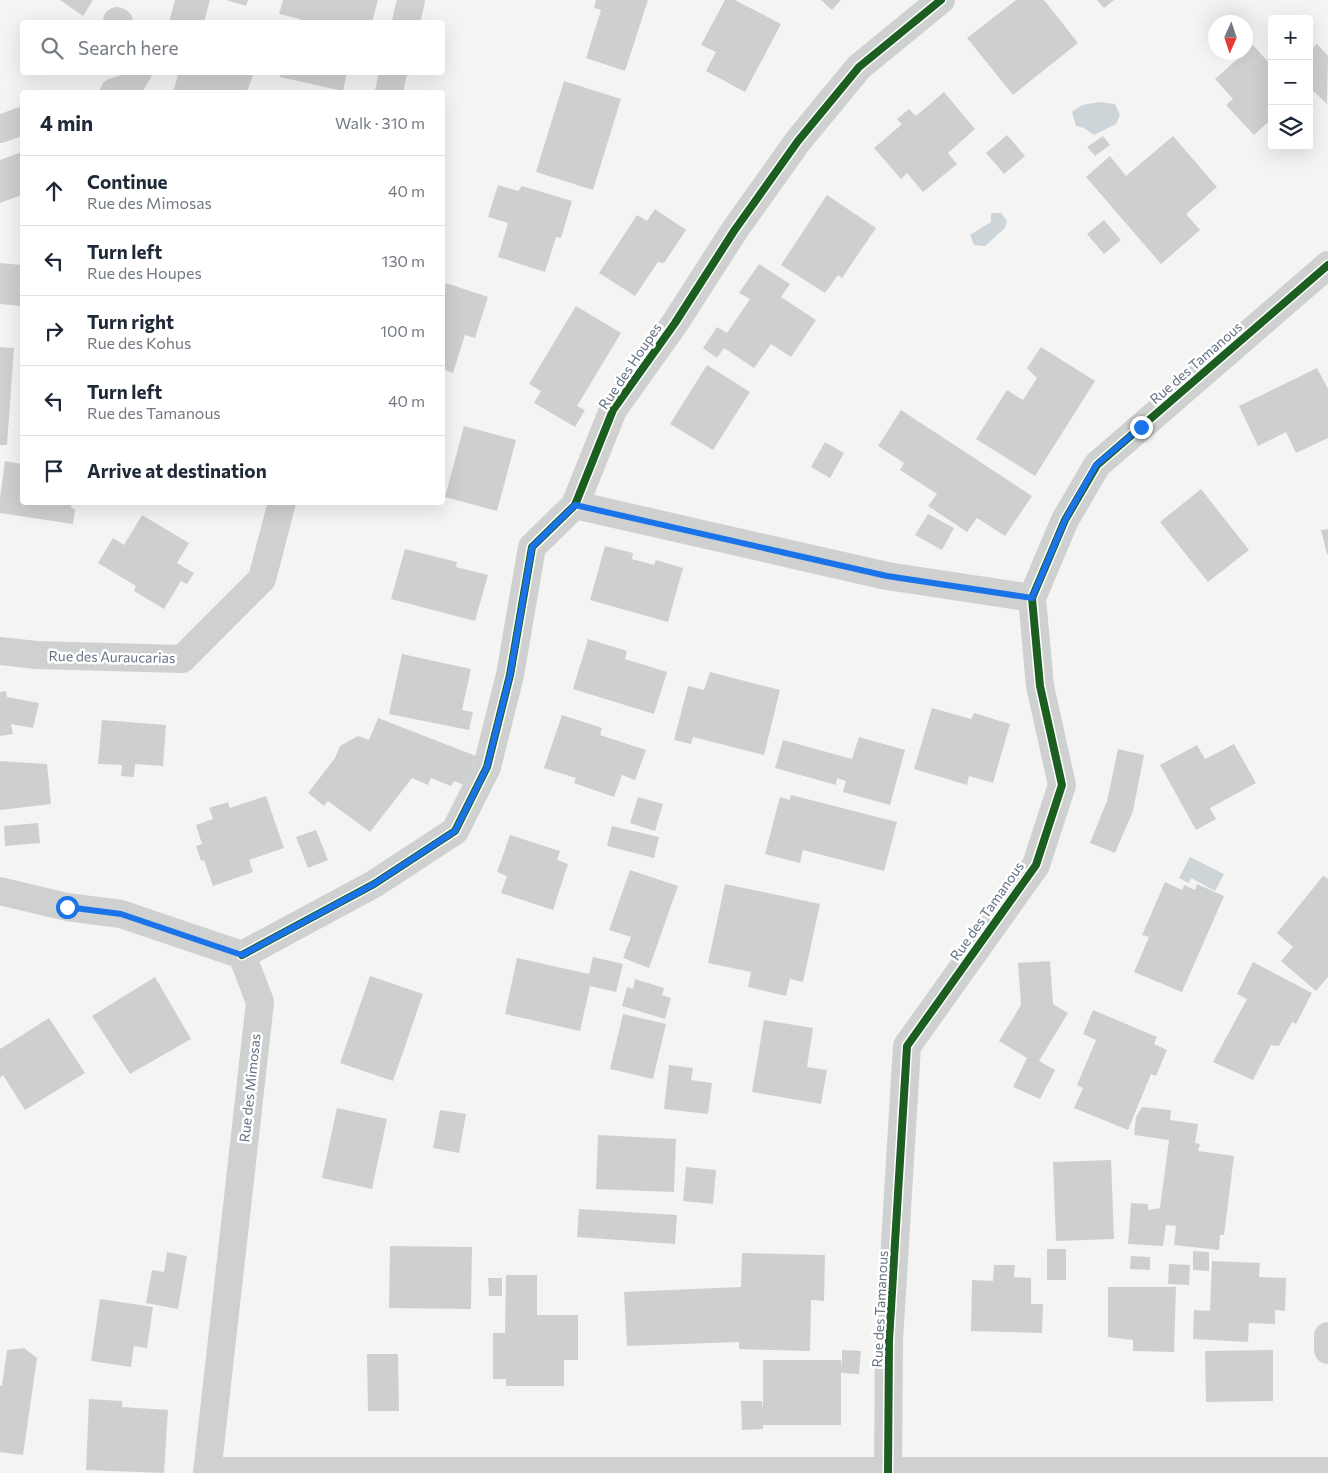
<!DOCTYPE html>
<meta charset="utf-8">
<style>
body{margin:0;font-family:Commissioner,sans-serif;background:#f6f6f7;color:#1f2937}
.controls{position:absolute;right:15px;top:15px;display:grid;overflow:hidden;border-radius:5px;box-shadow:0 5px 20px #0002}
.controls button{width:45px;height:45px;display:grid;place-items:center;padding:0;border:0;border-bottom:1px solid #e0e1e3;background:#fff;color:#1f2937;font:25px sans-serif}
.compass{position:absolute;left:1208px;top:15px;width:45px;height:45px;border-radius:50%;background:#fff;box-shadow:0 5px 20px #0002;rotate:183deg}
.stop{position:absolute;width:15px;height:15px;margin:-11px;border:4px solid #1a73e8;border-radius:50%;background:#fff}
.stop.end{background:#1a73e8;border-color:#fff;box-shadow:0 1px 5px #0008}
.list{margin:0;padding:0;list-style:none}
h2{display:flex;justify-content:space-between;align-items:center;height:65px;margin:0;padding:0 20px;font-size:21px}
h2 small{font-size:16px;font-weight:400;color:#747a83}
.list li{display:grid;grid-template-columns:32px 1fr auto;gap:15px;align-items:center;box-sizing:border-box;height:70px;padding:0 20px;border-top:1px solid #e0e1e3}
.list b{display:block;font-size:19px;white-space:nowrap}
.list p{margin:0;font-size:16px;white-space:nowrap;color:#747a83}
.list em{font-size:16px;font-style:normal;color:#747a83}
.icon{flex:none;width:28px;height:28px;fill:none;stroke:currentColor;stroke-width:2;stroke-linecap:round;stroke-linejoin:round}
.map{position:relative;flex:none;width:1328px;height:1473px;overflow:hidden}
.search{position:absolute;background:#fff;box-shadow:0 5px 20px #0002;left:20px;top:20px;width:425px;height:55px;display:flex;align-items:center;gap:12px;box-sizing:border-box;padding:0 18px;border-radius:5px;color:#747a83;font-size:19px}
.panel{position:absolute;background:#fff;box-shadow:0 5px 20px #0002;left:20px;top:90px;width:425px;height:415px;border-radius:5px}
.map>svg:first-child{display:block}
</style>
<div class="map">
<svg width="1328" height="1473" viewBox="0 0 1328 1473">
<rect width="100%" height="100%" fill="#f4f5f3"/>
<path fill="#ced5d8" d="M1100,102l15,2 5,11 -4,9 -22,11 -10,-7 -8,-2 -4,-14 10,-7z
M991,213h10l6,8 -2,7 -20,18 -11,-1 -4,-10 21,-13z
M1190,857l34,17 -9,17 -24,-13 -2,5 -10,-5z"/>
<path fill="#ced0d0" d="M60,0h33l-10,16z
M175,0h35l-6,22h-35z
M226,0h22l-2,6z
M283,0h95l-6,22h-73l1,-3 -21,-5z
M596,0h52l-23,71 -39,-13 15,-48 -7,-2z
M725,0h10l46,24 -36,68 -39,-21 10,-19 -15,-7z
M821,0h20l-9,10z
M1016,0h28l34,43 -65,52 -46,-57z
M1097,0h17l-10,8z
M1317,44l11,12 -1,48 -18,-17v-35z
M1253,45l19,21v62l-5,-5 -13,12 -28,-30 7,-6 -18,-20z
M179,72h75l-7,20h-74z
M281,72h66l-4,19 -63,-14z
M564,81l57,18 -28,91 -57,-18z
M944,92l31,37 -27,24 9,11 -34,28 -16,-19 -6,6 -27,-31 28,-24 -5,-5 12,-10 7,7z
M1007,135l18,21 -21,18 -18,-21z
M1103,136l7,9 -15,11 -8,-9z
M1173,136l44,51 -31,27 14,16 -39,34 -75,-87 24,-21 16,20z
M22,152v43l-22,8v-43z
M498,185l20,6 4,-5 50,15 -11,37 -5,-1 -11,35 -47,-15 10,-34 -20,-6z
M827,195l49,33 -34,50 -4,-3 -13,18 -44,-28z
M655,209l31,21 -22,33 -6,-1 -23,34 -36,-23 38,-58 10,6z
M1104,220l17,20 -17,14 -17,-20z
M0,263l22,2 -2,41 -20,-2z
M759,264l31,20 -9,13 35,23 -25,37 -20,-13 -17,24 -30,-20 -7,10 -14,-10 14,-21 10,6 23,-34 -11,-6z
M446,283l42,14 -13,41 -10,-3 -12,38 -11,-4v-74z
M576,306l45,27 -44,73 8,4 -10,17 -41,-24 7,-12 -12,-7z
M0,347l14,1 -7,97h-7z
M1041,347l54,34 -60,95 -59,-37 31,-49 16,10 14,-22 -10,-10z
M707,365l43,27 -37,58 -43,-26z
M1317,368l11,21v49l-32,15 -10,-21 -28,14 -19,-40z
M901,410l131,86 -27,40 -28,-18 -10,14 -39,-26 9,-12 -37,-24 4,-7 -26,-17z
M464,426l52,14 -19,71 -52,-14z
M825,442l19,11 -14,25 -19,-11z
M5,461l17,3v38h50l-1,6 4,1 -2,15 -73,-11v-15z
M1201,489l48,61 -41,32 -48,-60z
M928,514l26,14 -12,22 -27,-15z
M142,515l47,28 -12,20 17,10 -7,11 -6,-3 -17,28 -30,-18 2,-5 -38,-23 15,-25 11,7z
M1328,529v25h-1l-6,-24z
M605,546l28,7 -1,6 22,6 2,-5 27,8 -15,54 -78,-22z
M405,549l52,13 -1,5 32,8 -13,46 -84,-22z
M588,639l39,12 -2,8 42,13 -13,42 -81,-25z
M402,654l69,15 -9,41 11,2 -4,18 -80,-16z
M710,672l70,18 -16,65 -71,-18 -2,7 -17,-4 14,-54 16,4z
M6,691l1,6 32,6 -6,25 -22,-4 2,10 -13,2v-44z
M932,708l39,11 3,-6 36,11 -17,59 -24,-7 -2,9 -53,-16z
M562,715l40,13 -2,7 46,15 -11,30 -13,-5 -8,22 -40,-14 2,-5 -32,-10z
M378,718l98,38 -12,29 -10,-4 -3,5 -20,-8 -3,7 -16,-7 -42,54 -42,-31 -4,5 -16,-13 27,-35 5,-12 18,-10 11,4z
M102,720l64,5 -3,41 -28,-2 -1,13 -13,-1 1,-11 -24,-1z
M859,737l46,13 -15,55 -47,-13 3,-11 -9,-3 -1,7 -61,-17 8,-28 69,19z
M1234,744l22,39 -46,25 6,11 -20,11 -36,-65 37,-20 8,14z
M1118,749l26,6 -11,56 -18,42 -25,-10 17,-42z
M0,761l47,3 4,40 -51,6z
M791,795l106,27 -13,49 -81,-21 -3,13 -35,-9 15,-57 10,3z
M266,796l18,52 -35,12 4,12 -40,14 -9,-26 -3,1 -5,-15 6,-2 -6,-19 17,-6 -4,-11 19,-6 2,6z
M638,797l25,7 -8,27 -25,-8z
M38,823l2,20 -35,3 -1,-20z
M612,826l47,11 -5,21 -47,-12z
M316,830l12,30 -20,8 -12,-31z
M510,835l50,16 -3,9 11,4 -15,46 -52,-17 6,-17 -10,-4z
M630,870l48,16 -29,82 -26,-10 8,-21 -22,-7z
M1323,876l5,3v98l-12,14 -35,-30 12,-14 -16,-14z
M1165,882l17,8 2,-5 11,5 2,-6 27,12 -42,96 -48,-20 15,-35 -7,-2z
M725,884l95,20 -17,78 -13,-3 -4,17 -38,-9 3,-15 -43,-9z
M593,957l30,7 -7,28 -26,-6 -10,45 -75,-17 12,-56 72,16z
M1050,961l3,43 15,9 -29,48 16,9 -15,29 -27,-12 14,-29 -28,-17 22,-36 -3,-42z
M1253,962l59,31 -16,31 -4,-2 -13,24 -8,-1 -18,35 -40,-18 34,-63 -10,-5z
M370,976l53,18 -30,87 -53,-18z
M155,977l36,62 -61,35 -38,-58z
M635,979l29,9 -2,7 9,3 -6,21 -43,-13 5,-19 6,2z
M1093,1010l64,27 -3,7 13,6 -11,26 -5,-2 -23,56 -54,-22 9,-20 -6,-3 19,-45 -13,-6z
M623,1014l43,10 -13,55 -43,-10z
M49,1018l36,55 -60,37 -22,-35 -3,3v-29z
M764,1020l49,8 -6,39 20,3 -6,34 -69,-12z
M669,1065l24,3 -2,12 21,3 -4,31 -44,-5z
M1142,1107l29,3 -1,10 28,4 -3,19 5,1 -2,7 36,5 -10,79h-4l-1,15 -45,-5 2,-19 -10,-1 -3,21 -35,-2 3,-41 17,1v6l12,-2 9,-68 -35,-5 2,-18z
M337,1108l50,11 -15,70 -50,-11z
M440,1110l26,4 -7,39 -26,-5z
M598,1135l78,4 -2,53 -78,-3z
M1111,1160l3,79 -58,2 -3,-79z
M686,1167l30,3 -3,34 -30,-3z
M579,1209l98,6 -2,29 -98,-7z
M390,1246l82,1 -1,62 -82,-1z
M1047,1249h19v31h-19z
M1193,1251l16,1v19l-16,-1z
M167,1252l20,4 -9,53 -32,-6 6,-33 12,2z
M742,1253l83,2 -1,46 -13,-1 -1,51 -71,-2v-7l-112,4 -3,-54 117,-5z
M1131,1256l19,1v13l-20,-1z
M1212,1261l48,2 -1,14 27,1 -1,33 -10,-1v14l-26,-1 -1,19 -55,-3 1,-29 16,1z
M1169,1264l21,1 -1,20 -21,-1z
M994,1265h21l-1,12 17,1v26h12l-1,29 -71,-2 1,-51 21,1z
M506,1275h31v40h41v45h-14v26h-58v-7h-13v-46h12z
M488,1278h14v18h-13z
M1108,1287h68l-2,65 -41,-1v-11l-25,-3z
M100,1299l53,8 -6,41 -13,-2 -3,21 -40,-6z
M24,1348l13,10 -14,97 -23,-3v-66h2l5,-36z
M842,1350l19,1 -2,23 -18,-1v52h-78v4l-21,1 -1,-29h21l1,8v-49h78l1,8z
M1273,1350v51l-67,1 -1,-51z
M367,1354h31l1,57h-31z
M89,1399l33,2v6l46,3 -4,63 -78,-3z"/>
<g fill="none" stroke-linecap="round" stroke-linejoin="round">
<path stroke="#cfd0d0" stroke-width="28" d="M117,21l2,1
M406,22l5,-22
M114,92l14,-4 10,-16
M389,92l4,-20
M0,129l22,-8
M575,505l312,71 145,22
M0,651l36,4 146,4 80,-80 20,-77
M0,891l67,16 54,7 121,41 18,47 -53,471
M242,955l132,-71 81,-53 32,-64 23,-92 22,-128 43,-42 38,-95 62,-87 59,-92 64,-90 61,-74 82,-67
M1328,1336v14
M207,1471h1121
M888,1473l1,-132 18,-295 129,-181 26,-80 -22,-99 -8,-88 33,-78 32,-55 231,-200"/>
<defs>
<path id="cycleway" d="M242,955l132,-71 81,-53 32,-64 23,-92 22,-128 43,-42 38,-95 62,-87 59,-92 64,-90 61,-74 82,-67
M888,1473l1,-132 18,-295 129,-181 26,-80 -22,-99 -8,-88 33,-78 32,-55 231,-200"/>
</defs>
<use href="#cycleway" stroke="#fff" stroke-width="11"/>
<use href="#cycleway" stroke="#1b5e20" stroke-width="8"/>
</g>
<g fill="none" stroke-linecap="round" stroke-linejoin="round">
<path stroke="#1a73e8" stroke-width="6" d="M67,907l54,7 121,41 132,-71 81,-53 32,-64 23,-92 22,-128 43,-42 312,71 145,22 33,-78 31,-55 45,-38"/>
</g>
<g text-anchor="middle" stroke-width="5" stroke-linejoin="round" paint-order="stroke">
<g font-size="14" fill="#647284" stroke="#fff">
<text transform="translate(1196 363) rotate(-41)" y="5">Rue des Tamanous</text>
<text transform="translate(630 366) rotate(-56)" y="5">Rue des Houpes</text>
<text transform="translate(112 657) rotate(1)" y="5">Rue des Auraucarias</text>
<text transform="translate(987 911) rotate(-55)" y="5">Rue des Tamanous</text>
<text transform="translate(250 1088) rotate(-84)" y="5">Rue des Mimosas</text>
<text transform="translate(880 1309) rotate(-87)" y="5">Rue des Tamanous</text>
</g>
</g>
</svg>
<div class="controls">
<button>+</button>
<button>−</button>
<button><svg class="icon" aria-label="layers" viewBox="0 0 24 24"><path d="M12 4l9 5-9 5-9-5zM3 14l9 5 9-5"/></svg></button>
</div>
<svg class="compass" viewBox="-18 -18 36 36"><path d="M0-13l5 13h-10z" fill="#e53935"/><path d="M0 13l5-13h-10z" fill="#747a83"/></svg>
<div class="stop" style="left:67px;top:907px"></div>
<div class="stop end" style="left:1141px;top:427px"></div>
<div class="search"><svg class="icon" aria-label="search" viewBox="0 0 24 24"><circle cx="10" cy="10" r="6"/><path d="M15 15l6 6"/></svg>Search here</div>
<section class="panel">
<h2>4 min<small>Walk · 310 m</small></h2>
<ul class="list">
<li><svg class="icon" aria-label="ahead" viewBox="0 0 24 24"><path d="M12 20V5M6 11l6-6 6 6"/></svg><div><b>Continue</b><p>Rue des Mimosas</p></div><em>40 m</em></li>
<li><svg class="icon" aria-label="left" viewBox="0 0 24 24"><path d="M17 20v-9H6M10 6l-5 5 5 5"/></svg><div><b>Turn left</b><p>Rue des Houpes</p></div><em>130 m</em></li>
<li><svg class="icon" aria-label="right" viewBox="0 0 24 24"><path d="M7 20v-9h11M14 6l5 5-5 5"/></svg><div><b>Turn right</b><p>Rue des Kohus</p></div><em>100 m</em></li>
<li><svg class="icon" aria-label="left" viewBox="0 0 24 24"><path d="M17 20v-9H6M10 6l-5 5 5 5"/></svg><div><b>Turn left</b><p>Rue des Tamanous</p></div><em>40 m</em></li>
<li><svg class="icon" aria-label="arrive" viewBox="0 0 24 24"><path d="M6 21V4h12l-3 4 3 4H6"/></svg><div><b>Arrive at destination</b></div></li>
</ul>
</section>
</div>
